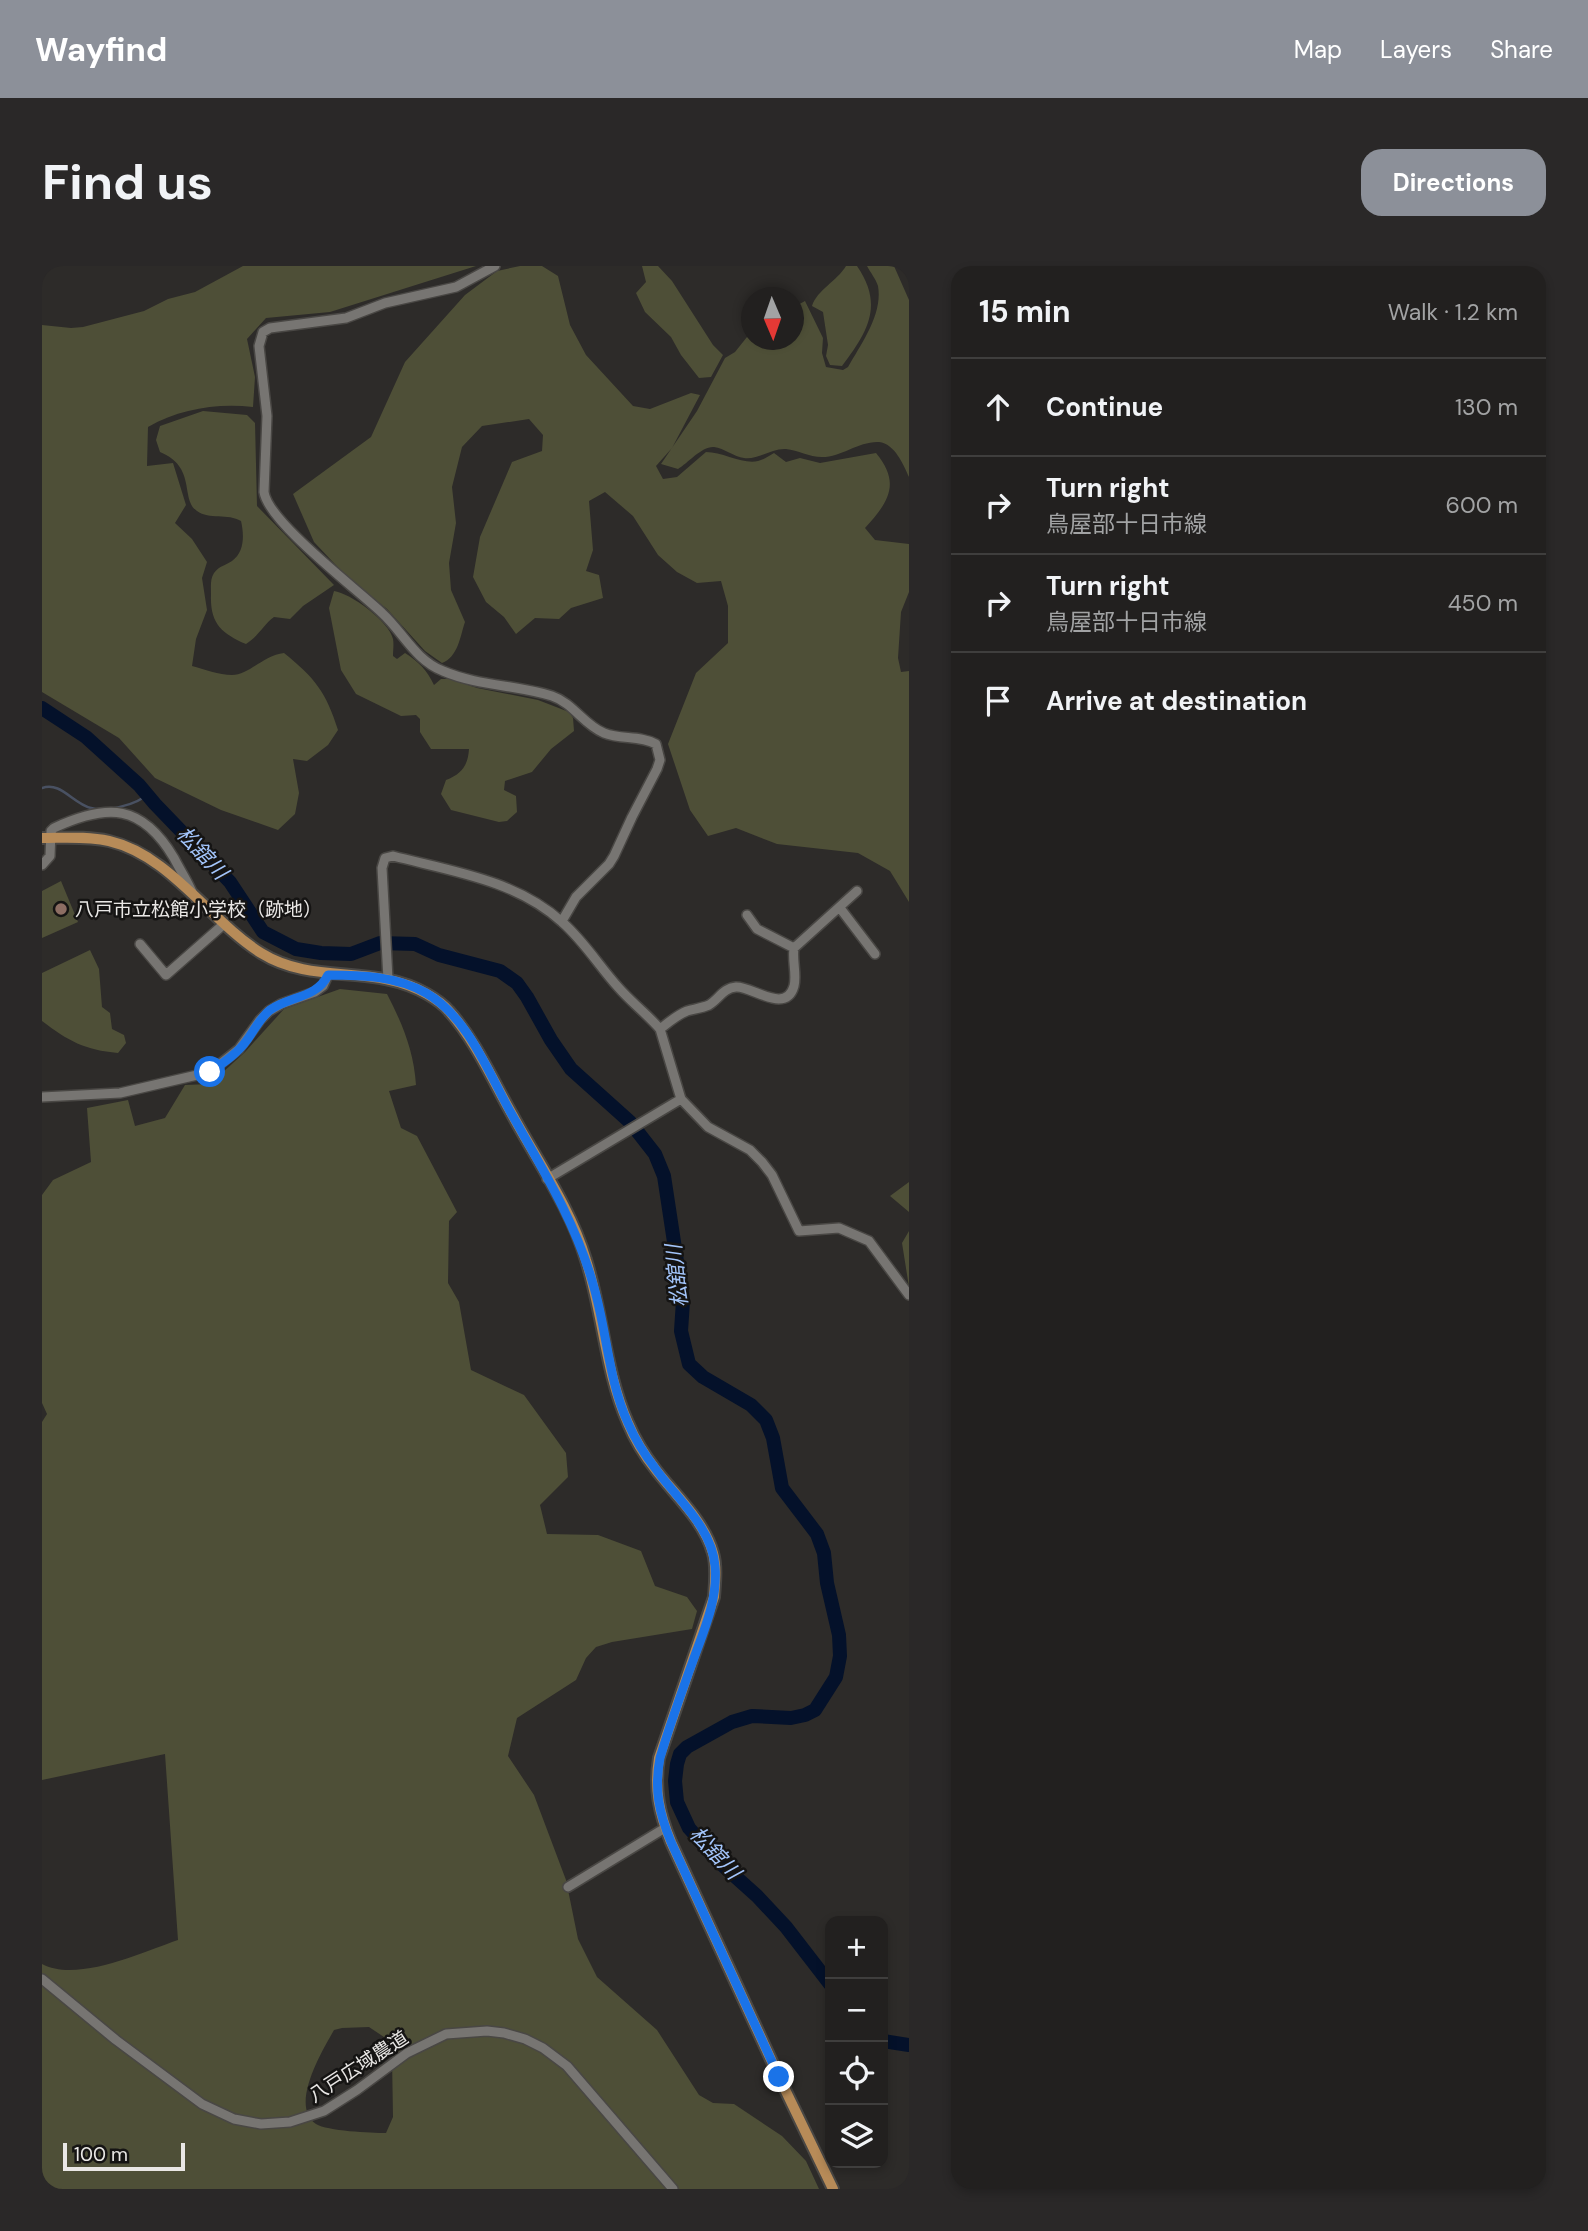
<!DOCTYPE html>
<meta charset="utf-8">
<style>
body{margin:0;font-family:"DM Sans","Noto Sans JP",sans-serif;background:#2a2828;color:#f1f3f6}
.controls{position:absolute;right:21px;bottom:21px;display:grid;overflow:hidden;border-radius:14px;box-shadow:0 4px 10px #0003}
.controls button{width:63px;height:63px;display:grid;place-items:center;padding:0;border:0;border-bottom:2px solid #3f3e3d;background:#22201f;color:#f1f3f6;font:35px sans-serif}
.compass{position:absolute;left:699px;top:21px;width:63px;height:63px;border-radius:50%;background:#22201f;box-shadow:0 4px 10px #0003;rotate:178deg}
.scale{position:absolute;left:21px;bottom:18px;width:122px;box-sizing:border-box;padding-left:7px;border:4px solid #e9e7e5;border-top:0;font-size:19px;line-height:24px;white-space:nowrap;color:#e9e7e5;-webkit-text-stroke:5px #151413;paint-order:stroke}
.stop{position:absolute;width:21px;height:21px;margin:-16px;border:5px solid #1a73e8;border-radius:50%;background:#fff}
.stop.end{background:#1a73e8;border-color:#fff;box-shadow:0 2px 7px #0008}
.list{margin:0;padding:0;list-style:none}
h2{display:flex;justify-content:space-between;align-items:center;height:91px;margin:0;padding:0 28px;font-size:30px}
h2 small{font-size:23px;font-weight:400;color:#a2a3a4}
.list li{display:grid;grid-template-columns:46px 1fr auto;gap:21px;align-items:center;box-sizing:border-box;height:98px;padding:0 28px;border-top:2px solid #3f3e3d}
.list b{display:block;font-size:26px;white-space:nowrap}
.list p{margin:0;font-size:23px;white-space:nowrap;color:#a2a3a4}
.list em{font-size:23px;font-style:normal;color:#a2a3a4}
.icon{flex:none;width:38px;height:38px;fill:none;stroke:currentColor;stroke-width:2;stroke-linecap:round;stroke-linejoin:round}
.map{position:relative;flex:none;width:867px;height:1923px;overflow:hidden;border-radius:21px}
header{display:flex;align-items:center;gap:42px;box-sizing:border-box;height:98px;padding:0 35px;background:#8c9099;color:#fff}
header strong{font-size:33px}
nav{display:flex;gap:38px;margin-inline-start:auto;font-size:24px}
.intro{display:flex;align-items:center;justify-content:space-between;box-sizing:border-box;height:168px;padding:0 42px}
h1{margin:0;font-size:49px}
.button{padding:18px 32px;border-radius:21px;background:#8c9099;color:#fff;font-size:24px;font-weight:700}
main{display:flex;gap:42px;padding:0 42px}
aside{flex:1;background:#22201f;border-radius:21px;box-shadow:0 4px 10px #0003}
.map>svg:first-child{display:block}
</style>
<header>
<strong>Wayfind</strong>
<nav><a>Map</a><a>Layers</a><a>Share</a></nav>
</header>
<div class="intro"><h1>Find us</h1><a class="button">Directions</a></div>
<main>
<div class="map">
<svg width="867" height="1923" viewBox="0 0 867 1923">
<rect width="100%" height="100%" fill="#2d2b29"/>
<path fill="#4e4f37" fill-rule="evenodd" d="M201,0h233l-146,46 -64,6 -19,21 8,38 -2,30c-37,-4 -73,2 -105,20l-1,39 26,-3 13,42 -11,18 17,16 15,23 -5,16 5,32 -11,29 -4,27c12,3 27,9 40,9 17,0 32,-20 52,-22 31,25 42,39 54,77l-10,15 -21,16 -14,-2 6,34 -4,21 -17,16 -57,-20 -66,-32 -36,-40 -77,-46v-367l29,3 12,-1 61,-16 24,-12 27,-7z
M478,0h22l16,10 12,49 16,30 47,51 17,3 41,-16 9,2 -28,53 -16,18 7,13 14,-2 29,-25c17,0 38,13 52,9 5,-1 11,-5 16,-8l12,9 14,-4 20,5 56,-10c25,30 13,49 -11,75l10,12 34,4v48l-8,20 -3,46 3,14 8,-1v231l-19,-31 -32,-18 -81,-9 -41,-16 -28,8 -18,-26 -22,-66 28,-71 32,-30v-37l-7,-25 -24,2 -20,-11 -19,-17 -25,-39 -28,-24 -16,9 4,49 -7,21 13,4 4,23 -32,10 -12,11 -24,-1 -19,16 -12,-17 -18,-15 -13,-25 7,-40 32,-75 30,-11 1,-16 -14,-16 -47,7 -20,21 -10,40 4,36 -7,40 2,27 14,32c-5,15 -7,35 -23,41l-17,-12 -38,-42 -40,-32 -33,-35 -21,-48 78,-57 34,-75 60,-67 32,-24z
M600,0h16l14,15 41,64 10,10 -12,22 -12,1 -18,-23 -10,-18 -26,-25 -9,-19 10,-11z
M804,0h11c27,39 11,66 -15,100l-12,-1 -4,-9 2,-11 -5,-33 -11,-6c5,-16 25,-25 34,-40z
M825,0h27l15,34v177c-6,-13 -14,-33 -30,-35 -20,-1 -37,15 -57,15 -13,0 -24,-7 -36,-8 -14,-1 -28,11 -42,9 -10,-1 -20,-10 -30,-11 -12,-1 -26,16 -36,22l-17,-5 36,-53 28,-53 10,-6 16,-20 1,8h42v-33l11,-6 18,37 -1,15 4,14 17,3 5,-3c13,-23 35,-53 30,-81 -2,-7 -8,-14 -11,-20z
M161,145l44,4 8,8 2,83 77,79 -31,21 -13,13 -16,-2c-11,8 -16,20 -28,27 -25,-11 -36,-21 -35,-49 0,-8 -1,-16 3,-22 6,-8 11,-7 18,-12 13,-9 12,-27 9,-40 -13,-8 -32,-1 -44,-10 -17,-12 0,-44 -37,-59l-4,-12 4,-14z
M292,325c16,2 55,30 59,48 1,5 0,12 0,17l4,3 8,-6c14,9 22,17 29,32l7,-6h9l27,9 61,12 31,12 4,6 1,13 -23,18 -19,23 -27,9 -1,9 12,6 1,16 -10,9 -8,1 -48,-12 -10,-16 5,-14c16,-6 22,-15 23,-31h-38l-11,-17v-13l-4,-4 -15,1 -45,-22 -15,-24 -12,-62z
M19,615l17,41 -36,16v-47z
M48,684l9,19 3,38 8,6 2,16 12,6 2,8 -8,10c-33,-3 -50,-12 -76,-32v-48z
M298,723l47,5c15,29 27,57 29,91l-27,6 12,37 16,8 40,76 -8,9 -1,62 11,19 12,68 53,25 42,58 2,24 -28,28 7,29 51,1 43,16 14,35 32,11 10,14 -5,18 -80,13 -16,5 -10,11 -10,22 -59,38 -9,38 26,39 32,85 12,59 19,38 60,53 42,65 14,8 21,1 48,32 24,25 13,28h-777v-225c35,19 101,-12 136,-24l-13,-186 -123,26v-358l5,-8 -5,-11v-208l11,-15 38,-18 -4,-54 41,-8 7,26 30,-8 20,-33 25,-1 35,-32 39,-43zM327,1761l18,12 5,18 1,60 -7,16c-15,0 -59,-2 -70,-9 -27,-18 6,-73 18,-94l8,-2z
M867,916v30l-19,-16z
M867,965v56l-7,-44z"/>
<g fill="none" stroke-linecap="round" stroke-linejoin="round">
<path stroke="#495162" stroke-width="2.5" d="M0,522c19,-7 31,16 49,20 14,4 47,-3 56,-14"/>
<path stroke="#04112a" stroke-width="14" d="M0,442l44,29 53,48 16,19 75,78 33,50 33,17 25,4 30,1 29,-11 35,1 24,11 61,16 17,12 10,14 24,43 20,29 59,53 25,32 9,22 19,125 -2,30 8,33 14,13 48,28 15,15 7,18 9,50 35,46 7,19 3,30 12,52 1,21 -4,21 -21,33 -10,5 -14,3 -39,-2 -20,6 -45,25 -7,7 -3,10 -2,17 2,21 12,26 29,33 39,35 29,31 44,57
M841,1775l26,4"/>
<defs>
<path id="minor" d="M453,0l-39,21 -71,16 -39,15 -76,10 -7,4 -4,14 8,70 -3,76c4,30 93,97 118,121 21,19 33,47 61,58 35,15 74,14 109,25 21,7 32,29 52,37 17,7 35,2 52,11l4,16 -3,9 -25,48 -18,39 -5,8 -33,33 -14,24
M0,599l8,-9 1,-25 3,-3c54,-25 88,-24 120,30 6,12 13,22 18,34
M798,642l35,46
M705,649l10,14 37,19
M98,678l26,31 58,-51
M346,713l-6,-111 3,-10 8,-2c58,15 123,24 169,66 22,19 37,44 56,65 13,15 29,27 42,42l21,70 27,28 42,23 12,12 10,13 27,56 40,-3 30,13 40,54
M618,763c9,-7 17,-14 27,-18 7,-2 15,-3 22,-6 10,-6 14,-17 27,-18 16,-1 50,28 58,-1 3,-11 -2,-26 0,-38l63,-57
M0,831l78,-4 90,-21 29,-23 21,-29 9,-9 12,-7 34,-12 8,-6 5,-11
M505,913l134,-80
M526,1621l97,-59
M0,1713l74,61 86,64 32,15 27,5 29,-2 34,-11 33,-21 50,-37 39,-19 41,-3 17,2 21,6 18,9 24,18 106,123"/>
<path id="major" d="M0,572c22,0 45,-2 67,3 61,14 100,79 152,112 53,33 113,10 166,41 7,4 16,10 22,17 27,30 44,70 64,105 25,46 58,93 73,144 17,53 19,111 42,163 7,17 17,33 28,47 20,26 48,51 57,83 4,14 2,30 1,44l-55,161c-5,31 0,55 12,84l108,235 54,112"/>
</defs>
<use href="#minor" stroke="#494744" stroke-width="12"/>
<use href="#major" stroke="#494744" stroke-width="14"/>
<use href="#minor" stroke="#777572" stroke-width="9"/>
<use href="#major" stroke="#b78b58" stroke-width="10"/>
</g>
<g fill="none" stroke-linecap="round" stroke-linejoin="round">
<path stroke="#1a73e8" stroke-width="9" d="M168,806c13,-9 28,-19 37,-32 8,-11 13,-22 23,-30 20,-14 47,-12 58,-35 34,0 68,1 98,18 42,24 62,79 85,120 31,55 65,110 82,171 14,46 15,95 35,139 7,16 16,31 27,45 21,30 57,59 60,98 3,32 -10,62 -21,92 -12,33 -24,66 -34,100 -6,31 -1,55 11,84l108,235"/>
</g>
<circle fill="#8d6e63" stroke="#151413" stroke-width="2.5" cx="19" cy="643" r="7"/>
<g text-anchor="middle" stroke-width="5" stroke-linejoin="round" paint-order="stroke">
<g font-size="19" fill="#e9e7e5" stroke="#151413" text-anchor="start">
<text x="33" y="650">八戸市立松館小学校（跡地）</text>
</g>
<g font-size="19" fill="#e9e7e5" stroke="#151413">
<text transform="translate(316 1800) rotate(-33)" y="7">八戸広域農道</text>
</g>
<g font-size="21" font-style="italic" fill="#a3c5fb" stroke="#151413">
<text transform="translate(160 587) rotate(47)" y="7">松舘川</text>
<text transform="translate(635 1010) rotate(-96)" y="7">松舘川</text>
<text transform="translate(673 1587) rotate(47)" y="7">松舘川</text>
</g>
</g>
</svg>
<div class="controls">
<button>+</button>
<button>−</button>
<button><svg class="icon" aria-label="locate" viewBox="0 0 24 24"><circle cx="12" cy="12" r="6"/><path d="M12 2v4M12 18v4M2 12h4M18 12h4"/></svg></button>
<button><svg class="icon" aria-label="layers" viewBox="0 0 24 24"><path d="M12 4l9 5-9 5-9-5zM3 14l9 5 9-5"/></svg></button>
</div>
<svg class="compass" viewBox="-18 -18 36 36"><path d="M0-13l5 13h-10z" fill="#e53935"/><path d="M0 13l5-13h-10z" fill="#a2a3a4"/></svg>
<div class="scale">100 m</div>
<div class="stop" style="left:168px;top:806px"></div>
<div class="stop end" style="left:737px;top:1811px"></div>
</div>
<aside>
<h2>15 min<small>Walk · 1.2 km</small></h2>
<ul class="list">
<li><svg class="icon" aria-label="ahead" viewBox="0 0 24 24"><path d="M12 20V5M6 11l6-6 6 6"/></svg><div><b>Continue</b></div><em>130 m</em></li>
<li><svg class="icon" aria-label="right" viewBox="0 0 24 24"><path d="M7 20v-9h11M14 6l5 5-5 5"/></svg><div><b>Turn right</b><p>鳥屋部十日市線</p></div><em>600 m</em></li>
<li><svg class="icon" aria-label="right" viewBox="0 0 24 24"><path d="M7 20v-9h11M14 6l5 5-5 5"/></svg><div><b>Turn right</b><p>鳥屋部十日市線</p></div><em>450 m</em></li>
<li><svg class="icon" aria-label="arrive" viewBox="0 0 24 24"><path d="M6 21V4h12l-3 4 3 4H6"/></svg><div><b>Arrive at destination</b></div></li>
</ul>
</aside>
</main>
